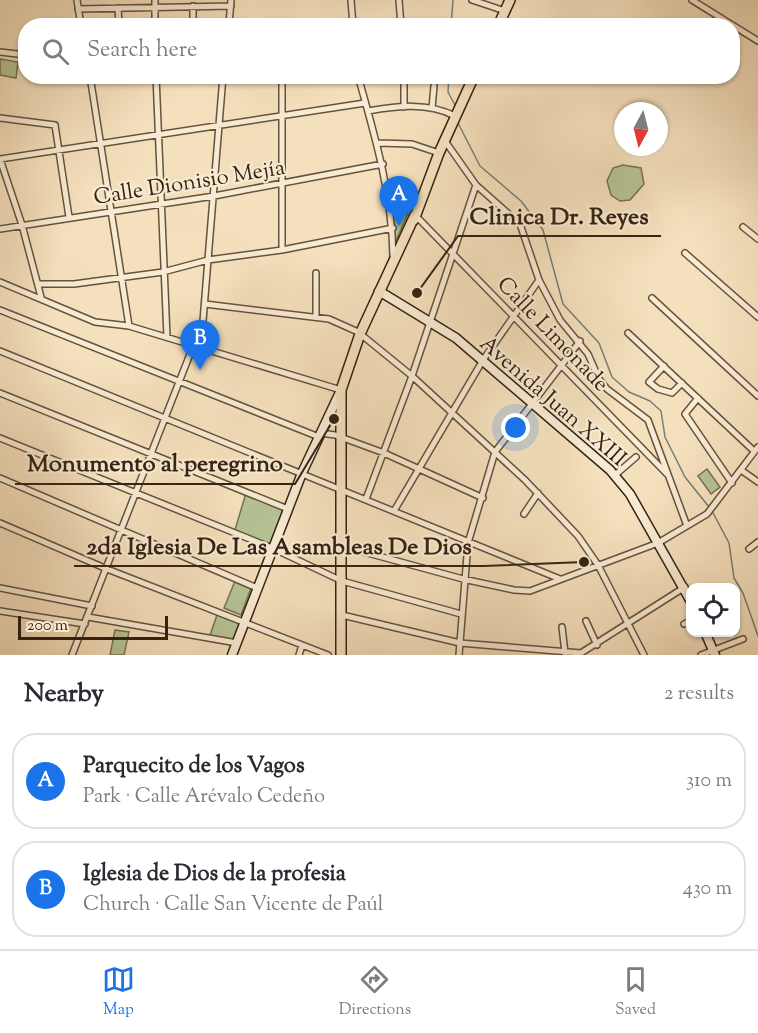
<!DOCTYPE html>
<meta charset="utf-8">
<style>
body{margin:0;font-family:"Sorts Mill Goudy",serif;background:#f7f7f7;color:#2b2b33}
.controls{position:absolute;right:18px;bottom:18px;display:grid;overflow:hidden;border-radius:12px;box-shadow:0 2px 4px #0004}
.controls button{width:54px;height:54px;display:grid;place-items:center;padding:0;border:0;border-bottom:2px solid #e1e1e2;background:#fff;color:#2b2b33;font:30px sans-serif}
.compass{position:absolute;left:614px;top:102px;width:54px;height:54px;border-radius:50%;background:#fff;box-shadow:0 2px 4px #0004;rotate:187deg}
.scale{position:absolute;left:18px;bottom:15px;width:150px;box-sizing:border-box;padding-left:6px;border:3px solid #362211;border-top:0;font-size:16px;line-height:21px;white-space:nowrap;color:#362211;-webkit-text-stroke:4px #f8ebd4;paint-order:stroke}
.you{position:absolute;left:516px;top:428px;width:21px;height:21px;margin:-15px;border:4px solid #fff;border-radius:50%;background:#1a73e8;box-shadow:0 0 0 9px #1a73e833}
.badge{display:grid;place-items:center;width:39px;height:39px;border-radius:50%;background:#1a73e8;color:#fff;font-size:20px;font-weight:700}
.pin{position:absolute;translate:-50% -50px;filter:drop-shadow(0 2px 3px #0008)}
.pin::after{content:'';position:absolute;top:32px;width:21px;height:18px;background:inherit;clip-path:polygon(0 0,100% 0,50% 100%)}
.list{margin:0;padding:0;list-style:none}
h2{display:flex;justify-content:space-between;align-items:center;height:78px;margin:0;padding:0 24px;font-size:26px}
h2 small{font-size:20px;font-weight:400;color:#7c7c81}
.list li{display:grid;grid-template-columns:39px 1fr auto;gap:18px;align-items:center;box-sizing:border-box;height:96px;margin:0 12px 12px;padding:0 12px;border:2px solid #e1e1e2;border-radius:24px}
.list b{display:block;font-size:22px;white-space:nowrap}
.list p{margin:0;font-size:20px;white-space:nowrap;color:#7c7c81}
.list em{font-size:20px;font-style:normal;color:#7c7c81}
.icon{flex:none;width:33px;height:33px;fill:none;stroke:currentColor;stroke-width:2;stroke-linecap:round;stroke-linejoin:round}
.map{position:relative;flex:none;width:758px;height:655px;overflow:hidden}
.search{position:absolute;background:#fff;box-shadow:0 2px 4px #0004;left:18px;right:18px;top:18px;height:66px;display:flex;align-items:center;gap:15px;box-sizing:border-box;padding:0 21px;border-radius:24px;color:#7c7c81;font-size:22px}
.sheet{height:294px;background:#fff}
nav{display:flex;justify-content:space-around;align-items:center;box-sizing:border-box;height:84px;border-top:2px solid #e1e1e2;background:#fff;font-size:16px;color:#7c7c81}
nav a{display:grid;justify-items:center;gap:3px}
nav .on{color:#1a73e8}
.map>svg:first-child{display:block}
</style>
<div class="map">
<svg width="758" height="655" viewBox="0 0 758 655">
<rect width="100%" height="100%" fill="#f5e0bd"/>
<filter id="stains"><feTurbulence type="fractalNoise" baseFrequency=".00333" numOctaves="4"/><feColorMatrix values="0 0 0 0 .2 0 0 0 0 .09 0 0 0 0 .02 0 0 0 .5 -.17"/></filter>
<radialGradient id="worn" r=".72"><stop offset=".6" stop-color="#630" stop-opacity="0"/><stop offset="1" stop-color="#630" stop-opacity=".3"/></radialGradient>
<path fill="#b6c395" stroke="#767253" stroke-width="1.5" d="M0,59l18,3 -2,16 -16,-3z
M623,165l18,3 3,16 -14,16 -10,1 -9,-6 -4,-14 6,-13z
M392,209l16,4 -13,30z
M707,469l13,18 -9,7 -13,-18z
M246,493l42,16 -16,39 -38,-15z
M235,581l16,7 -10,27 -17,-7z
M218,612l27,11 -8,20 -28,-5z
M115,630l14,2 -5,23h-14z"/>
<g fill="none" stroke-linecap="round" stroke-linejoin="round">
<path stroke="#747e75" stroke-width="1.5" d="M451,26l2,-26
M449,76l-1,16 8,15
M458,123l22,43 41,35 22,29 20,74 36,39 13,34 17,15 21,9 11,10 4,26 20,40 24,30
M712,511l17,32 5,35 9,15 15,43"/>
<defs>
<path id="minor" d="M77,0l4,26
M155,0v26
M351,0l2,26
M399,0l2,26
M472,0l33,11
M692,0l66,41
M193,6v20
M118,8l1,18
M78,9l153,-3
M229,22l47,4
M229,24l2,-24
M0,52l26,3
M90,76l39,250
M156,76l11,261
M358,76c17,60 34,118 35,180
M404,76v31
M91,80l22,-4
M432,108l2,-22
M368,111c29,-5 60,-9 87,5
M0,118l55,7 14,92
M445,141l31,44 44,39 19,56 21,40 28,34 11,25 8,10 41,31 39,106
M378,143l34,1 27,9
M0,159l365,-56
M0,159l22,66 19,72
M416,216l251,258
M743,227l15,12
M0,229l214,-33 169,-32
M282,250v-174
M685,253l73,64
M0,282l95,40 34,4 212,64
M38,284h36l89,-12 45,-12 74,-10 111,-22
M652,298l106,98
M205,304l124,15 29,13 54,44 113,104 53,56 20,29 46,90
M0,310l319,127
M316,316v-43
M628,333l126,118
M0,351l560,228
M664,366l-15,16 9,7 14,4 10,-10
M0,393l288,116
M698,398l-13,16 47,69
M321,433l14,2 49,18 99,45
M0,438l272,110 70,33 119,33
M741,470l17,12
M614,476l22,-19
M0,478l257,110
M366,499l46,-123 64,-191
M394,511l89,-151 56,-80
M524,514l14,-21
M0,523l107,46 221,86
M342,546l121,33 51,11 16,1 128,-48 49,-29 51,-67
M749,549l9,-7
M0,588l92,18
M0,611l85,13
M342,615l118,28 121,10 104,-66
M88,617l149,26
M586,621l11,24
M684,624l6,-3
M562,627l3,26
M72,655l131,-334 20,-245
M299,655l3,-10
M459,655l9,-112 27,-91 85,-111
M701,655l42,-16"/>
<path id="secondary" d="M379,291l77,47 154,132 20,24 60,106
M705,632l10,23
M232,655l70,-182 39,-83"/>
<path id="primary" d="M498,26l12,-26
M414,220l25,-67 35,-77
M341,655v-265l19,-56 55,-119"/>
</defs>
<use href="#minor" stroke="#66523c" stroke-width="8"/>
<use href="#secondary" stroke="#362211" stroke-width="11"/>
<use href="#primary" stroke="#362211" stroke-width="12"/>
<use href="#minor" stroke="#f8ebd4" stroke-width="5"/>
<use href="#secondary" stroke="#f8ebd4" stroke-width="8"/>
<use href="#primary" stroke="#f5e0bd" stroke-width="9"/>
</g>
<g text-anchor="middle" stroke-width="4.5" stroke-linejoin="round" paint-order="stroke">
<g font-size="22" fill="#362211" stroke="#f8ebd4">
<text transform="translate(189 181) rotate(-9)" y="8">Calle Dionisio Mejía</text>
<text transform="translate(554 333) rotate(46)" y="8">Calle Limonade</text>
<text transform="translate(554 400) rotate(41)" y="8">Avenida Juan XXIII</text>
</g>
</g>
<path fill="none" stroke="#362211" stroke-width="2" d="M417 293L458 236H661M334 419L295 484H15M584 562L484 566H74"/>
<g fill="#362211" stroke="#f8ebd4" stroke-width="2">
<circle cx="417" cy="293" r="6"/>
<circle cx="334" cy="419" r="6"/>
<circle cx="584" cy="562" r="6"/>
</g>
<g font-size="24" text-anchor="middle" font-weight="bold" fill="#362211" stroke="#f8ebd4" stroke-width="4.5" stroke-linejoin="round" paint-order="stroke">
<text x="559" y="224">Clinica Dr. Reyes</text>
<text x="155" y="471">Monumento al peregrino</text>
<text x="279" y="554">2da Iglesia De Las Asambleas De Dios</text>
</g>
<rect width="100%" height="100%" filter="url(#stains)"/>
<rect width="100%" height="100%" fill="url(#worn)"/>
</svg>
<div class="controls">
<button><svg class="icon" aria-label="locate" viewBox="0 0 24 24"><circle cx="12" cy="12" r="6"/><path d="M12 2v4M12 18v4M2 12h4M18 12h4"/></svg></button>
</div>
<svg class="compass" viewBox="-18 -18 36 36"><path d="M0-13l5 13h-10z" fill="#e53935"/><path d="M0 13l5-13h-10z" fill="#7c7c81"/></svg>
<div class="scale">200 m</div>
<div class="you"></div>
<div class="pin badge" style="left:399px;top:226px">A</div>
<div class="pin badge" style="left:200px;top:370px">B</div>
<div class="search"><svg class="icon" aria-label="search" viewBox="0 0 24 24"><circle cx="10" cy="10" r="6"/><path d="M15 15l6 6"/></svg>Search here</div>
</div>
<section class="sheet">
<h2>Nearby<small>2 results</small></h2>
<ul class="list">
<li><span class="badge">A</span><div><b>Parquecito de los Vagos</b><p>Park · Calle Arévalo Cedeño</p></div><em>310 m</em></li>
<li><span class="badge">B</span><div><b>Iglesia de Dios de la profesia</b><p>Church · Calle San Vicente de Paúl</p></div><em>430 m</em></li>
</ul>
</section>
<nav>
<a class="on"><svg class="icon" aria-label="map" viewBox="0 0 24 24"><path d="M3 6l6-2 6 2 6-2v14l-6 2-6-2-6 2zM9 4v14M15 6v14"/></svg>Map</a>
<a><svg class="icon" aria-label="directions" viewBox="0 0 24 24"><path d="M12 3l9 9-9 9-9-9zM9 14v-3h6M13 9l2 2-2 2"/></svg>Directions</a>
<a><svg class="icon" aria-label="saved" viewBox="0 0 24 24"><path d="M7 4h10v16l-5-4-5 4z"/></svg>Saved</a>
</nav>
